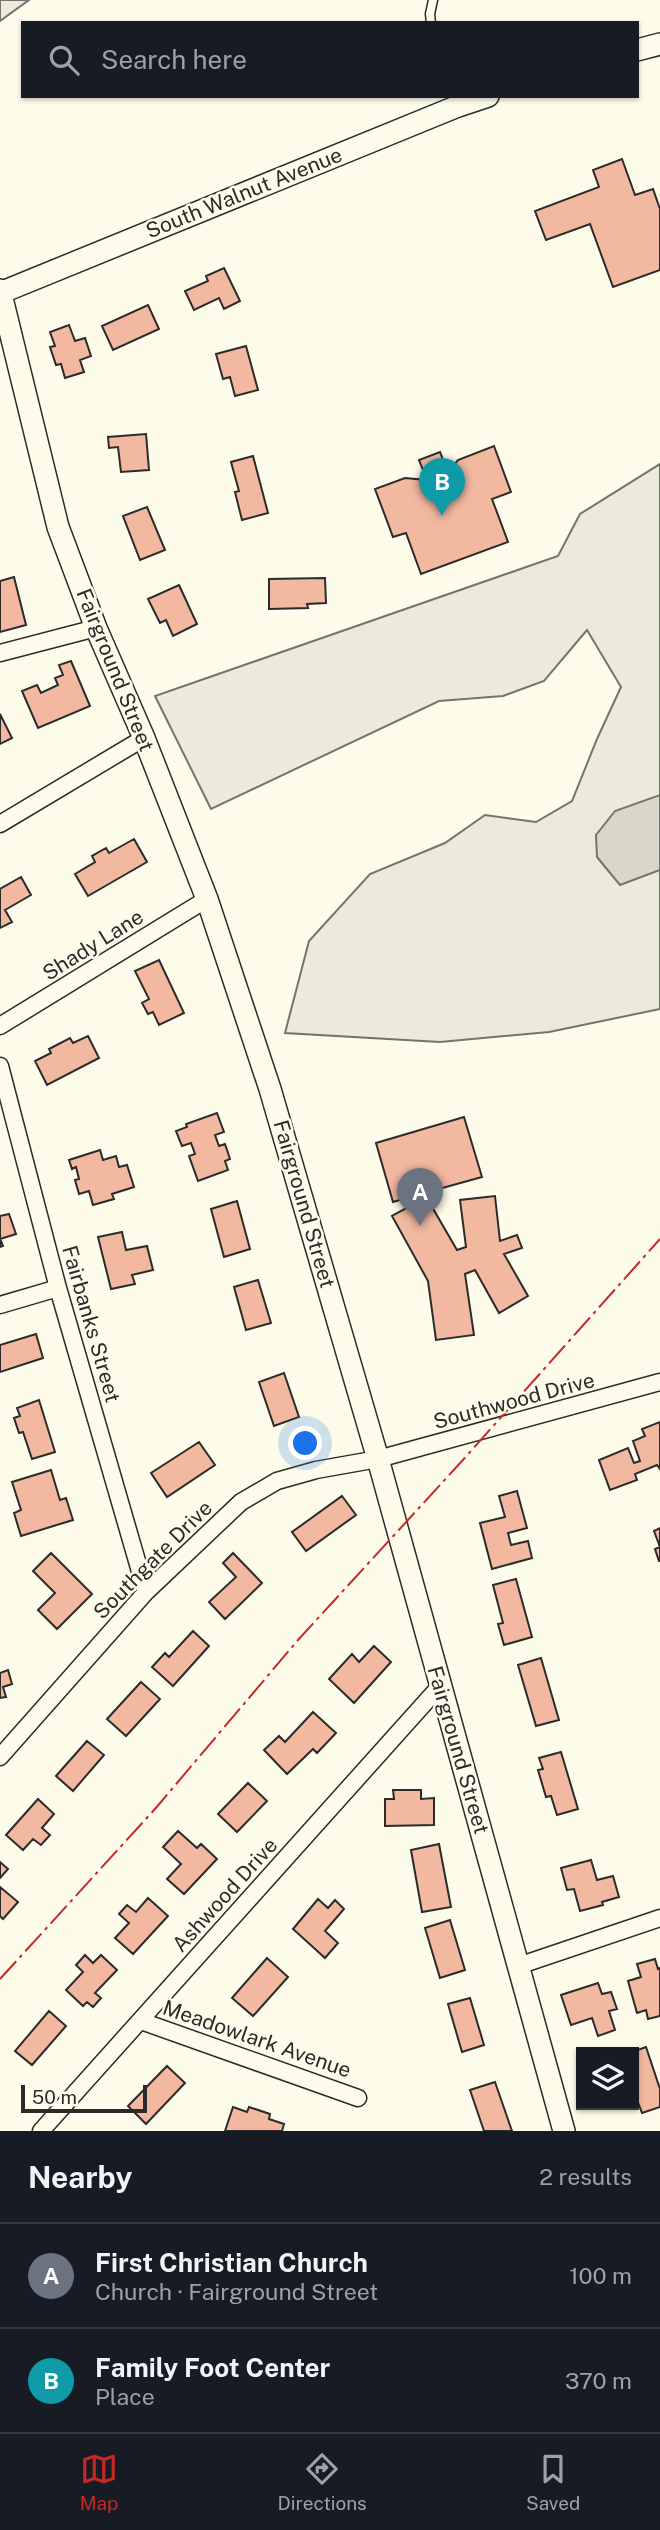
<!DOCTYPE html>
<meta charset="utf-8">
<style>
body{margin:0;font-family:"Public Sans",sans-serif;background:#242831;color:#f1f3f6}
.controls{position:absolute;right:21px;bottom:21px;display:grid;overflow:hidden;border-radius:0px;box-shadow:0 2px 5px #0004}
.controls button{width:63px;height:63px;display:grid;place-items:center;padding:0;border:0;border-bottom:2px solid #363941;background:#171b24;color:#f1f3f6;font:35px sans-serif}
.scale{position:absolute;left:21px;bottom:18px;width:126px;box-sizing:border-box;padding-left:7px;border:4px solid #2b2b2b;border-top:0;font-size:19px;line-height:24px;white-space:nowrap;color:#2b2b2b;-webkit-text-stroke:5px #fdfbea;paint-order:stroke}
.you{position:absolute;left:306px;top:1444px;width:24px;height:24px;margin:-18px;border:5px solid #fff;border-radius:50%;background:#1a73e8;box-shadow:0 0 0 10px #1a73e833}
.badge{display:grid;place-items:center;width:46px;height:46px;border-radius:50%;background:#c62828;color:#fff;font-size:23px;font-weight:700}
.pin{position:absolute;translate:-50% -58px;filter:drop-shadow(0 2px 4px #0008)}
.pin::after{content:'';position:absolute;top:37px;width:24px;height:21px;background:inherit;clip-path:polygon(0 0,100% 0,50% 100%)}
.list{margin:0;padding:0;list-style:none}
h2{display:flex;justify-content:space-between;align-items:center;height:91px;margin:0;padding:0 28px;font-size:30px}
h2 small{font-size:23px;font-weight:400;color:#9ea1a6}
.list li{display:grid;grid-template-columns:46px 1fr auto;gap:21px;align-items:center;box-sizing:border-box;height:105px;padding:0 28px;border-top:2px solid #363941}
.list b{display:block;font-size:26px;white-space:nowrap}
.list p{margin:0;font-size:23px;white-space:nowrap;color:#9ea1a6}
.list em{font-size:23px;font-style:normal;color:#9ea1a6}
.icon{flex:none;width:38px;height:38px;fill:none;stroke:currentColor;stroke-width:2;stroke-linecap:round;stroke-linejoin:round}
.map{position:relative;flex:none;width:660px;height:2131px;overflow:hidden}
.search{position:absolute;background:#171b24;box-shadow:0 2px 5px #0004;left:21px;right:21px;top:21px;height:77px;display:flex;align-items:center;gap:18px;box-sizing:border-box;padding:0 24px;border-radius:0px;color:#9ea1a6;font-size:26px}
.sheet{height:301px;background:#171b24}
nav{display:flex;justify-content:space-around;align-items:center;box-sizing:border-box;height:98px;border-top:2px solid #363941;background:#171b24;font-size:19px;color:#9ea1a6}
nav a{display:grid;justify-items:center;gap:4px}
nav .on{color:#c62828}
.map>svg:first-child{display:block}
</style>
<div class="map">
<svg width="660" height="2131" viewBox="0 0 660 2131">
<rect width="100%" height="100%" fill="#fdfbea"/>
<path fill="#ecebdb" stroke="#74746e" stroke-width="2" d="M0,0h29l-29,21z
M660,464v545l-111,23 -109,10 -155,-9 24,-92 61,-67 75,-31 40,-28 51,7 36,-21 25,-62 24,-52 -34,-57 -43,51 -41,15 -64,5 -228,108 -56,-113 403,-140 22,-42z"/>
<path fill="#d8d7c9" stroke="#74746e" stroke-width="2" d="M660,795v75l-40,15 -23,-28 -1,-22 19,-24z"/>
<path fill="#f2b8a0" stroke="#2b2b2b" stroke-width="2" d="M622,159l13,36 18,-6 7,20v61l-47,17 -23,-63 -44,16 -11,-29 64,-24 -6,-17z
M224,268l16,33 -16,8 -5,-11 -25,12 -9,-19 23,-10 -2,-5z
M148,305l11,24 -46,21 -11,-24z
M69,325l6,16 10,-3 6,18 -11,4 4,12 -19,6 -4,-14 -5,1 -6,-18 5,-1 -5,-14z
M246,346l12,44 -23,6 -5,-19 -7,2 -7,-25z
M146,434l3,36 -28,2 -3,-25 -9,1 -1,-11z
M494,446l17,46 -19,7 16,43 -87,32 -15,-41 -13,4 -18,-48 30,-11 22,2 -8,-20 21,-8 8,20 10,-12z
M253,456l15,57 -26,7 -7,-28 4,-1 -8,-29z
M147,507l18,43 -25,10 -17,-44z
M14,577l12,48 -26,7v-51z
M325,578l1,25 -19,1 1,4 -39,1v-30z
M179,585l18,39 -24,12 -7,-16 -6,3 -12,-24z
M71,661l19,45 -52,22 -16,-37 15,-6 4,8 17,-8 -3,-7 8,-3 -4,-10z
M0,714l12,24 -12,6z
M134,839l13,23 -59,34 -13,-22 20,-12 -3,-6 14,-8 3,5z
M21,877l10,18 -26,15 7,12 -12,6v-39z
M159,960l25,53 -25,12 -6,-13 -5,2 -6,-11 7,-4 -14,-28z
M88,1036l11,22 -52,27 -12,-24 16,-8 -2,-4 21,-11 3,5z
M217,1113l7,19 -9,3 4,11 6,-2 5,15 -5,2 3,9 -30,11 -9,-25 6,-2 -4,-11 -9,3 -6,-15 11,-4 -1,-3z
M464,1117l18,60 -58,16 33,57 9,-3 -6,-47 35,-4 5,45 17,-6 5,13 -18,6 24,42 -29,17 -24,-43 -10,4 9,61 -38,5 -8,-59 -36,-65 18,-10 -3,-8 -14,4 -17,-59z
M100,1150l3,10 13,-4 3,11 8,-2 7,22 -22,7 2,5 -21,6 -4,-14 -10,3 -4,-14 4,-1 -3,-12 -4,2 -3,-9z
M237,1201l13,48 -26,8 -13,-48z
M9,1214l7,20 -16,5 3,7 -3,1v-31z
M122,1232l4,18 21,-4 6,24 -21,5 3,9 -24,5 -13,-52z
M258,1280l13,43 -25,7 -12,-43z
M36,1334l7,24 -43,14v-27z
M284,1373l15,44 -25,9 -15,-44z
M39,1400l16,52 -23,7 -9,-27 -4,1 -5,-15 6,-2 -3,-8z
M660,1422v47l-3,-4 -22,9 2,6 -27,10 -11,-30 29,-12 6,15 6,-2 -7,-20 12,-5 -3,-7z
M199,1442l16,23 -48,32 -16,-24z
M51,1470l9,30 6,-2 7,22 -52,16 -7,-23 7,-3 -9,-28z
M517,1491l10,37 -19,5 3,12 17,-4 4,17 -40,11 -12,-46 25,-6 -6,-21z
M342,1496l14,19 -50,36 -14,-19z
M660,1528v33h-1l-4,-12 5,-2 -6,-16z
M51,1553l41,41 -35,35 -19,-19 17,-17 -22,-22z
M233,1553l29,30 -37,36 -16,-17 27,-25 -13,-14z
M516,1579l16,58 -28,8 -6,-21 5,-1 -10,-38z
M193,1631l16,15 -36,40 -21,-19 13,-14 4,4z
M374,1646l17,16 -37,41 -25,-24 23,-25 7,8z
M541,1658l18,62 -23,6 -18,-61z
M8,1670l4,14 -9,3 3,10 -6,1v-25z
M141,1682l19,17 -34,37 -19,-17z
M313,1712l23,21 -19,20 -4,-4 -26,25 -23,-24 15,-14 6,6z
M87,1741l17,14 -31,36 -17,-15z
M561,1752l17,57 -21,6 -6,-19 -5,1 -8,-27 5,-1 -4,-11z
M248,1783l19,18 -30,31 -19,-18z
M393,1790h28v9l13,-1v27l-49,1v-27h9z
M38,1799l16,15 -12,14 8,7 -9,10 -8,-6 -10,11 -17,-15z
M178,1831l19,17 4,-4 16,15 -33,35 -17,-15 14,-15 -18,-17z
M439,1844l12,63 -29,5 -11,-62z
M591,1860l6,20 16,-4 6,21 -17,5 1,3 -23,6 -6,-22 -7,1 -6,-22z
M0,1862l8,7 -8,9z
M0,1887l18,15 -15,17 -3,-3z
M148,1898l20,18 -35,38 -18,-16 14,-15 -10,-9 8,-9 9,7z
M318,1899l10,9 7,-8 9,9 -19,22 13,12 -13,15 -32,-29z
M450,1920l15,50 -25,8 -15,-50z
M85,1955l8,8 8,-8 16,15 -22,23 6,5 -8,9 -6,-5 -4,4 -17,-16 17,-18 -7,-7z
M267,1958l21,19 -35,39 -21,-18z
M655,1959l3,10 2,-1v48l-12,3 -2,-9 -9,3 -9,-32 13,-4 -4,-13z
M598,1983l4,11 9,-2 6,17 -8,2 6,19 -17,6 -6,-18 -21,7 -10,-30z
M470,1998l14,47 -22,7 -14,-48z
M49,2011l17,15 -34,39 -17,-14z
M646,2047l14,42v18l-18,6 -6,-16 -2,1 -2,-46z
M167,2066l18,17 -39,41 -18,-18z
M495,2082l17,49h-28l-14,-41z
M233,2107l14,5 2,-5 21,7 -1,5 15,5 -2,7h-57z"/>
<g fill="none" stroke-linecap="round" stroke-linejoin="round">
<defs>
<path id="lane" d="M431,23l-1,-9 3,-14"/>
<path id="street" d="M0,653l96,-25
M0,824l144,-86
M0,1026l207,-127
M0,1066l58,222 88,304
M0,1305l58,-17
M0,1757l146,-165 95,-90 36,-21 39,-11 62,-11 282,-77
M518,1966l142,-48
M141,2021l217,77
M41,2131l399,-445"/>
<path id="secondary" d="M637,50l23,-6
M0,290l58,237 38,101 48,110 63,161 63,190 108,370 186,672
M0,293l458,-187 30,-10"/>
</defs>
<use href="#lane" stroke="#2b2b2b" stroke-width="11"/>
<use href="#street" stroke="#2b2b2b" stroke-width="19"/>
<use href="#secondary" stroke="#2b2b2b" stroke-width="24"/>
<use href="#lane" stroke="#fdfbea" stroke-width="8"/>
<use href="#street" stroke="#fdfbea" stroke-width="16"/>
<use href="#secondary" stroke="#fdfbea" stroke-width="21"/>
<path stroke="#c62828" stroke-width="2" stroke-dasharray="24 5 3.5 5" stroke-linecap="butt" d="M0,1979l155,-170 143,-169 164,-179 198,-222"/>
</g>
<g text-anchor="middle" stroke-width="5" stroke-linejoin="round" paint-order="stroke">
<g font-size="21" fill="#2b2b2b" stroke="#fdfbea">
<text transform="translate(244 193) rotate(-22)" y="7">South Walnut Avenue</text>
<text transform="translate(115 670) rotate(68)" y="7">Fairground Street</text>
<text transform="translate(93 945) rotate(-32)" y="7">Shady Lane</text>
<text transform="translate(304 1204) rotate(74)" y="7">Fairground Street</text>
<text transform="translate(91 1324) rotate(74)" y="7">Fairbanks Street</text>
<text transform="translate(514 1401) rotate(-15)" y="7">Southwood Drive</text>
<text transform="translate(153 1560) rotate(-45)" y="7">Southgate Drive</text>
<text transform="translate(458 1750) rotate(74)" y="7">Fairground Street</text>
<text transform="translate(225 1895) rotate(-48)" y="7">Ashwood Drive</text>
<text transform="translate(257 2039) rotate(19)" y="7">Meadowlark Avenue</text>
</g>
</g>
</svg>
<div class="controls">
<button><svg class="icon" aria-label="layers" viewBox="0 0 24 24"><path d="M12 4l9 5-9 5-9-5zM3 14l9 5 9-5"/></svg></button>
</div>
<div class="scale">50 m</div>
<div class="you"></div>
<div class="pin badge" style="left:420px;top:1226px;background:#6b7280">A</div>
<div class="pin badge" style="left:442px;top:516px;background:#0f9aa8">B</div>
<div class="search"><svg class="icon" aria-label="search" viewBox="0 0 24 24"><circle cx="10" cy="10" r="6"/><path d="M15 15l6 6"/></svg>Search here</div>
</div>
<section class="sheet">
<h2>Nearby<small>2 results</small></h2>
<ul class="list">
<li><span class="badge" style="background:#6b7280">A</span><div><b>First Christian Church</b><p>Church · Fairground Street</p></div><em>100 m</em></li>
<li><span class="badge" style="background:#0f9aa8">B</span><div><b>Family Foot Center</b><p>Place</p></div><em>370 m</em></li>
</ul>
</section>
<nav>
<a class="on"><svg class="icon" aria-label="map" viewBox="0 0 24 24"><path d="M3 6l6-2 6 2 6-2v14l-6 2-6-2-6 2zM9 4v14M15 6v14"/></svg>Map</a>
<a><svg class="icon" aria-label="directions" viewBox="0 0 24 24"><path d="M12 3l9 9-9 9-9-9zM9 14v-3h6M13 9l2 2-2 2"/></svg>Directions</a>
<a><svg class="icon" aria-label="saved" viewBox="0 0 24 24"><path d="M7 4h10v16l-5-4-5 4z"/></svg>Saved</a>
</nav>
